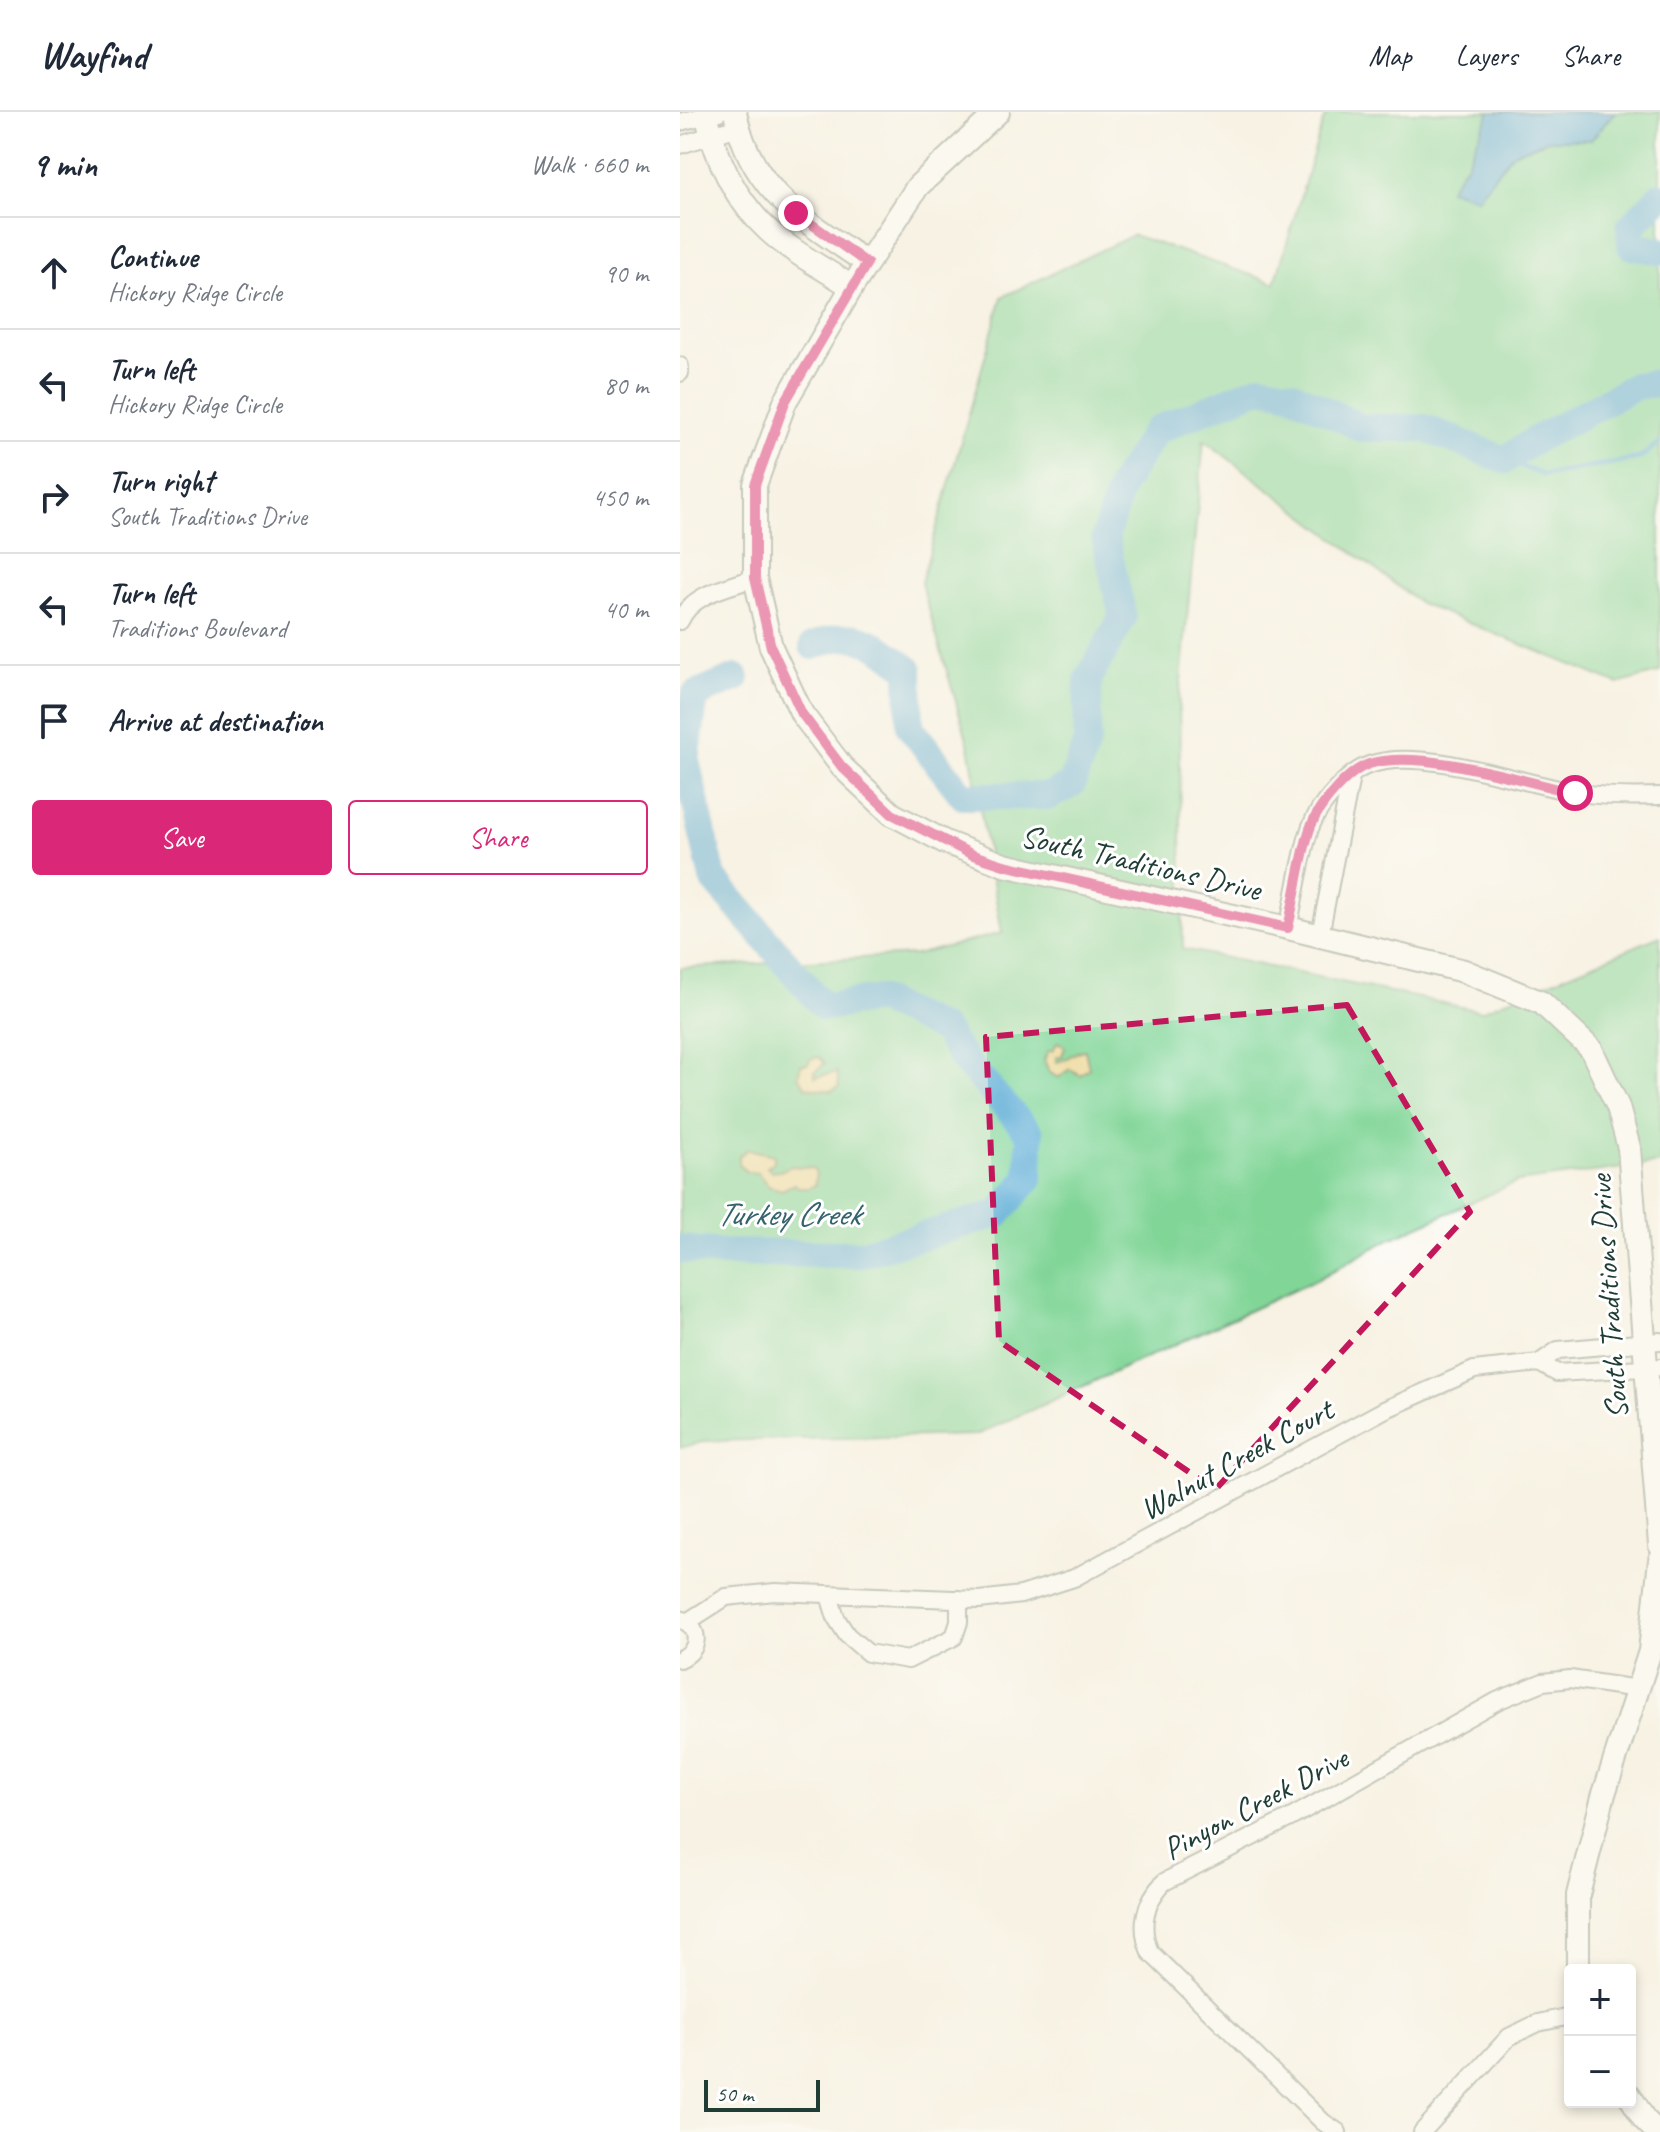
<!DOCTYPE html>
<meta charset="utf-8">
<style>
body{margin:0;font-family:Caveat,sans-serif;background:#f6f6f7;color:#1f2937}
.controls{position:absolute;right:24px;bottom:24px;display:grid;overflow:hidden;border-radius:8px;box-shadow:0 4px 12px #0003}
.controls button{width:72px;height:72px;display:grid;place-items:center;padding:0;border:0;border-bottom:2px solid #e0e1e3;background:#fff;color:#1f2937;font:40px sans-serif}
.scale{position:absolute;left:24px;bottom:20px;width:116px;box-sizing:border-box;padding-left:8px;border:4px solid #1f3d34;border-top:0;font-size:22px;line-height:28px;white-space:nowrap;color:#1f3d34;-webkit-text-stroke:6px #fff;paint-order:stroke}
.stop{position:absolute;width:24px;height:24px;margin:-18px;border:6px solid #db2777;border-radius:50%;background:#fff}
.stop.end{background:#db2777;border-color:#fff;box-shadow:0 2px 8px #0008}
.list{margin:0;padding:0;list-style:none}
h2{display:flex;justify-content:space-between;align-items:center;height:104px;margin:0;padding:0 32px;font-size:34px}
h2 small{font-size:26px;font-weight:400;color:#747a83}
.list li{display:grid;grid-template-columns:52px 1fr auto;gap:24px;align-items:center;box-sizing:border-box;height:112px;padding:0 32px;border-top:2px solid #e0e1e3}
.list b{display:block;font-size:30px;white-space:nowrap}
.list p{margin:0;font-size:26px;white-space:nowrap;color:#747a83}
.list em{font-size:26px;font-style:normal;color:#747a83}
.actions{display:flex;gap:16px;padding:24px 32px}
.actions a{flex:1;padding:18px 0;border:2px solid #db2777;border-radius:8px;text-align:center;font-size:28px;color:#db2777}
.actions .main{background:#db2777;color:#fff}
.icon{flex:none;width:44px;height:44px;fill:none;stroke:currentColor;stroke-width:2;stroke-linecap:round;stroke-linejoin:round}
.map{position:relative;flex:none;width:980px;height:2020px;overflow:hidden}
header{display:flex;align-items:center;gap:48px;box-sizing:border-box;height:112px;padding:0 40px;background:#fff;border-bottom:2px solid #e0e1e3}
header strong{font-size:38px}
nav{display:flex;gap:44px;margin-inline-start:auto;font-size:28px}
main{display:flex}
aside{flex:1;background:#fff}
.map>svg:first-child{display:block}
</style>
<header>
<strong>Wayfind</strong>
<nav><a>Map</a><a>Layers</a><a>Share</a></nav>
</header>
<main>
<aside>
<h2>9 min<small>Walk · 660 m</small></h2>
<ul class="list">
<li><svg class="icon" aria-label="ahead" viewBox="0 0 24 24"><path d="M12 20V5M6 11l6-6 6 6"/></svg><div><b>Continue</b><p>Hickory Ridge Circle</p></div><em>90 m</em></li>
<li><svg class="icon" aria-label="left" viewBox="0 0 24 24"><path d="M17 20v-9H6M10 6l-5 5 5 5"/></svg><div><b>Turn left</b><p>Hickory Ridge Circle</p></div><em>80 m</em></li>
<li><svg class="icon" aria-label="right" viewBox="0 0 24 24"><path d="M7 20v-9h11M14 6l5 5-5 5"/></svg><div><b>Turn right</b><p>South Traditions Drive</p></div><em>450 m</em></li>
<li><svg class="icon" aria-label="left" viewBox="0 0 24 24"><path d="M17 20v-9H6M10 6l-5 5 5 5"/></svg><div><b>Turn left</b><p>Traditions Boulevard</p></div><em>40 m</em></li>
<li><svg class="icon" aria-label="arrive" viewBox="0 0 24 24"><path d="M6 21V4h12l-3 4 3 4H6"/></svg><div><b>Arrive at destination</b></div></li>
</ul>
<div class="actions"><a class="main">Save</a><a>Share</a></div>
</aside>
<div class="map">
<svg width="980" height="2020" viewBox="0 0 980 2020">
<rect width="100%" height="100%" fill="#fff"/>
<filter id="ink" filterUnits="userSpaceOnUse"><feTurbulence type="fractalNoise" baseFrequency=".0125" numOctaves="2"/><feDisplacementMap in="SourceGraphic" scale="16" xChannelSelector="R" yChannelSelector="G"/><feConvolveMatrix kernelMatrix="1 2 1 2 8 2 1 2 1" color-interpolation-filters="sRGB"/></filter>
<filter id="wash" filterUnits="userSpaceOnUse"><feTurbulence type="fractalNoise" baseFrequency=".006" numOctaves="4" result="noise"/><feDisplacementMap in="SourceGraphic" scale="32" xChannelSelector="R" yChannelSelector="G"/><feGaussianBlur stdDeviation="1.8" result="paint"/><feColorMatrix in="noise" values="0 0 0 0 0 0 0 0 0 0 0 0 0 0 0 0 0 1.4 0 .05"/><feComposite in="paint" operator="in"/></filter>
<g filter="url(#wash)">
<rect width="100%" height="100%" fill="#f7f2e3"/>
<path fill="#81d597" stroke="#508966" stroke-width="2" d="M650,0h330v560l-42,12 -198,-81 -216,-163 -25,262 4,247 298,62 179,-75v227l-143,19 -127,57 -74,41 -340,155 -270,6 -26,7v-480l235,-13 87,-22 -33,-187 -48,-163 81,-286 131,-62 142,48 48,-162z"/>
<path fill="#eeda9e" stroke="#868c69" stroke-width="2" d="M378,930l7,5 -3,9 -6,1v5c12,-1 18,-12 29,-12l4,18 -9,7 -10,-6 -12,9 -9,-6 -5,-12 4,-9h4z
M139,945l6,6 -10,9v5l22,-5 2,15 -8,4 -25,-4 -8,-11 3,-11 7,-1 2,-5z
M68,1037l26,6v7l-7,5 4,4h9l11,-5 22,2 3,5 -1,12c-7,4 -14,5 -21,-1l-12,6 -14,-4 -10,-13 -12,-1 -7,-8v-8z"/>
<path fill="#5aaad4" stroke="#3c7484" stroke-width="2" d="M810,0h125l-24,28h-42l-36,13 -36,45 -28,-9 18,-26z"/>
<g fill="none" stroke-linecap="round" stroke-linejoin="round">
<path stroke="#5aaad4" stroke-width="5" d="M825,348l38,15 97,-17 20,-16"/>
<path stroke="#5aaad4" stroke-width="28" d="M980,84l-30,31 1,19 29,5
M133,534c46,-20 60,-3 96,23l1,58 53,69h86l23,-12 15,-43 1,-61 35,-63 -18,-80 16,-51 35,-56 105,-43 30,6 70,35h63l81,32 28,-19 102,-55 25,-3
M0,1137l43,4 137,1 138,-40 31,-36 1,-44 -67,-75 -19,-29 -66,-31 -54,8 -111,-129 -27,-117 9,-66 41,-17"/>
</g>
</g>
<g filter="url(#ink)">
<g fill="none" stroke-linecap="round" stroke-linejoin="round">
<defs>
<path id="minor" d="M0,10l39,-10
M0,33l58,-18
M0,254v7
M0,509c12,-28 49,-34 75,-43
M608,816c7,-31 13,-75 23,-102 8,-21 37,-54 58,-61 53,-19 149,18 205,27 28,5 58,5 86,4
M640,823l31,-158
M859,1251l18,10 103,-6
M149,1483l7,23 11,17 21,18 40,7 46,-23 5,-15v-23
M0,1507c21,8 21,31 0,40
M7,1510l39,-25 49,-5 204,8 42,-5 53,-17 310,-168 90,-40 65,-7 19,-13 102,-9
M658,2020l-15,-10 -173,-170c-11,-26 -5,-50 14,-70l128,-65 205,-116 46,-19 27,-3 68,10
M742,2020l87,-95 29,-14 32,-7"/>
<path id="tertiary" d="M26,0c9,45 29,88 63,119 24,22 56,38 83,56
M55,0c16,81 70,108 132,151
M318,0l-80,74 -66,101 -67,115 -30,83v93l16,69 31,67 40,53 50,47 53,28 59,23 284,63 176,43 78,32 49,46 27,58 11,41 31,397
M898,1858v-75l25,-98 47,-146 10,-91
M950,1984l14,23 13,13"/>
</defs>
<use href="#minor" stroke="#8b988c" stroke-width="20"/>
<use href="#tertiary" stroke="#8b988c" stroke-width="26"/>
<use href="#minor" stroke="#fff" stroke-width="16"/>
<use href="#tertiary" stroke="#fff" stroke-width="22"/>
</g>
</g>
<g fill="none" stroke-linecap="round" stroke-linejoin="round" filter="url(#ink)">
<path stroke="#db2777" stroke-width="10" d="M116,101l71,50 -82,139 -30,83v93l16,69 31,67 40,53 50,47 81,41 31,10 284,63c7,-30 13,-75 23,-102 8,-21 37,-55 58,-62 51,-16 153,17 206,29"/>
</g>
<path d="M0 0H980V2020H0ZM667,893l123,207 -255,278 -216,-149 -13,-304z" fill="#f7f2e3" fill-opacity=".55" fill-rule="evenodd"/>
<path fill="none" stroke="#c2185b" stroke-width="6" stroke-dasharray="16 10" stroke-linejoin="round" d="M667,893l123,207 -255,278 -216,-149 -13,-304z"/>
<g text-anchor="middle" stroke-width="6" stroke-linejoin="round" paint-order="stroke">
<g font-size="32" fill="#1f3d34" stroke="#fff">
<text transform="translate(461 750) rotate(13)" y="11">South Traditions Drive</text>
<text transform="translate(928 1185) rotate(-94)" y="11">South Traditions Drive</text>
<text transform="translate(556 1347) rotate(-29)" y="11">Walnut Creek Court</text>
<text transform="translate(575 1691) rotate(-28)" y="11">Pinyon Creek Drive</text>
</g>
<g font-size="34" font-style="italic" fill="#34636c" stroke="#fff">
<text x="108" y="1113">Turkey Creek</text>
</g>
</g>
</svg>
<div class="controls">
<button>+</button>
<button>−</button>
</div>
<div class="scale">50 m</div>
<div class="stop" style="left:895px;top:681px"></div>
<div class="stop end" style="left:116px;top:101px"></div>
</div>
</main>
